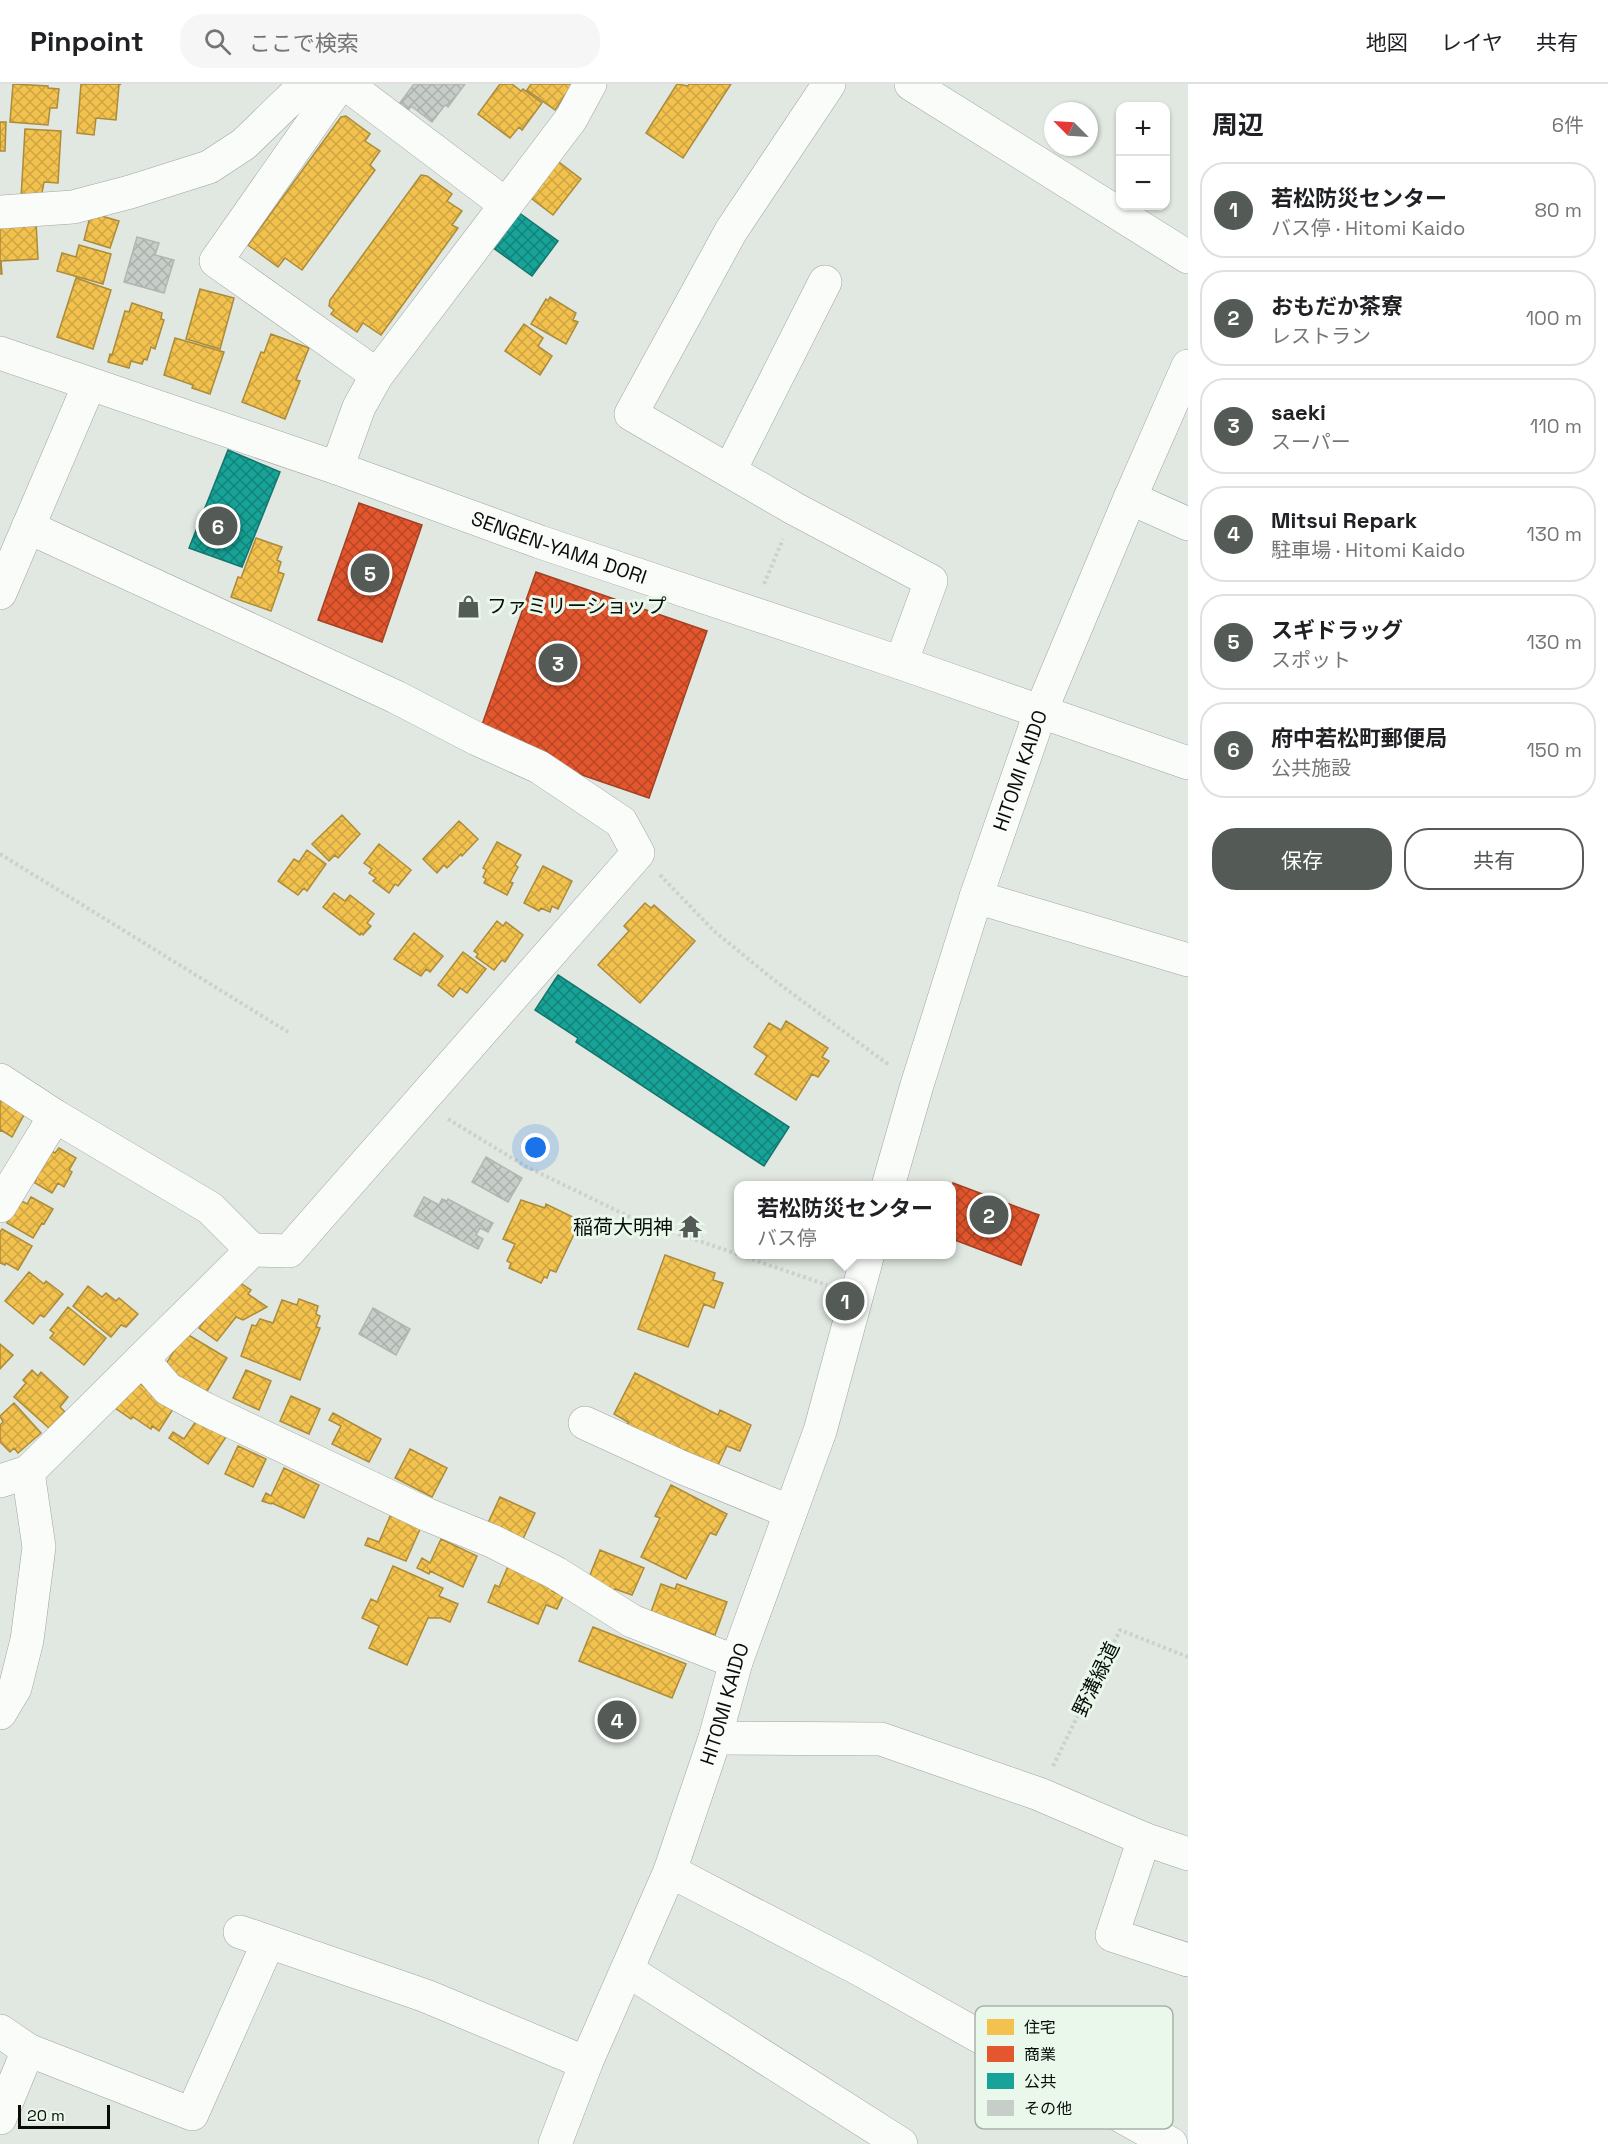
<!DOCTYPE html>
<html lang="ja">
<meta charset="utf-8">
<style>
body{margin:0;font-family:"Space Grotesk","Noto Sans JP",sans-serif;background:#f6f6f6;color:#202124}
.controls{position:absolute;right:18px;top:18px;display:grid;overflow:hidden;border-radius:12px;box-shadow:0 2px 4px #0004}
.controls button{width:54px;height:54px;display:grid;place-items:center;padding:0;border:0;border-bottom:2px solid #e0e0e0;background:#fff;color:#202124;font:30px sans-serif}
.compass{position:absolute;left:1044px;top:18px;width:54px;height:54px;border-radius:50%;background:#fff;box-shadow:0 2px 4px #0004;rotate:294deg}
.scale{position:absolute;left:18px;bottom:15px;width:92px;box-sizing:border-box;padding-left:6px;border:3px solid #090d09;border-top:0;font-size:16px;line-height:21px;white-space:nowrap;color:#090d09;-webkit-text-stroke:4px #eaf8eb;paint-order:stroke}
.you{position:absolute;left:536px;top:1064px;width:21px;height:21px;margin:-15px;border:4px solid #fff;border-radius:50%;background:#1a73e8;box-shadow:0 0 0 9px #1a73e833}
.badge{display:grid;place-items:center;width:39px;height:39px;border-radius:50%;background:#545a55;color:#fff;font-size:20px;font-weight:700}
.pin{position:absolute;translate:-50% -50%;border:3px solid #fff;box-shadow:0 2px 6px #0006}
.popup{position:absolute;left:734px;top:1097px;width:222px;height:78px;box-sizing:border-box;display:grid;place-content:center;border-radius:12px;background:#fff;filter:drop-shadow(0 2px 4px #0005);font-size:20px;white-space:nowrap;color:#757577}
.popup b{font-size:22px;color:#202124}
.popup::after{content:'';position:absolute;left:50%;top:100%;margin-left:-12px;border:12px solid transparent;border-top-color:#fff}
.list{margin:0;padding:0;list-style:none}
h2{display:flex;justify-content:space-between;align-items:center;height:78px;margin:0;padding:0 24px;font-size:26px}
h2 small{font-size:20px;font-weight:400;color:#757577}
.list li{display:grid;grid-template-columns:39px 1fr auto;gap:18px;align-items:center;box-sizing:border-box;height:96px;margin:0 12px 12px;padding:0 12px;border:2px solid #e0e0e0;border-radius:24px}
.list b{display:block;font-size:22px;white-space:nowrap}
.list p{margin:0;font-size:20px;white-space:nowrap;color:#757577}
.list em{font-size:20px;font-style:normal;color:#757577}
.actions{display:flex;gap:12px;padding:18px 24px}
.actions a{flex:1;padding:14px 0;border:2px solid #545a55;border-radius:24px;text-align:center;font-size:21px;color:#545a55}
.actions .main{background:#545a55;color:#fff}
.icon{flex:none;width:33px;height:33px;fill:none;stroke:currentColor;stroke-width:2;stroke-linecap:round;stroke-linejoin:round}
.map{position:relative;flex:none;width:1188px;height:2060px;overflow:hidden}
header{display:flex;align-items:center;gap:36px;box-sizing:border-box;height:84px;padding:0 30px;background:#fff;border-bottom:2px solid #e0e0e0}
header strong{font-size:28px}
nav{display:flex;gap:33px;margin-inline-start:auto;font-size:21px}
.search{width:420px;height:54px;background:#f6f6f6;display:flex;align-items:center;gap:15px;box-sizing:border-box;padding:0 21px;border-radius:24px;color:#757577;font-size:22px}
main{display:flex}
aside{flex:1;background:#fff}
.map>svg:first-child{display:block}
</style>
<header>
<strong>Pinpoint</strong>
<div class="search"><svg class="icon" aria-label="search" viewBox="0 0 24 24"><circle cx="10" cy="10" r="6"/><path d="M15 15l6 6"/></svg>ここで検索</div>
<nav><a>地図</a><a>レイヤ</a><a>共有</a></nav>
</header>
<main>
<div class="map">
<svg width="1188" height="2060" viewBox="0 0 1188 2060">
<defs>
<pattern id="homes-cross-hatch" width="8" height="8" patternUnits="userSpaceOnUse" patternTransform="scale(1.5)"><rect width="8" height="8" fill="#f2c14e"/><path d="M0 0l8 8M0 8l8-8" fill="none" stroke="#cea543"/></pattern>
<pattern id="shops-cross-hatch" width="8" height="8" patternUnits="userSpaceOnUse" patternTransform="scale(1.5)"><rect width="8" height="8" fill="#e4572e"/><path d="M0 0l8 8M0 8l8-8" fill="none" stroke="#b74625"/></pattern>
<pattern id="public-cross-hatch" width="8" height="8" patternUnits="userSpaceOnUse" patternTransform="scale(1.5)"><rect width="8" height="8" fill="#17a398"/><path d="M0 0l8 8M0 8l8-8" fill="none" stroke="#13837a"/></pattern>
<pattern id="building-cross-hatch" width="8" height="8" patternUnits="userSpaceOnUse" patternTransform="scale(1.5)"><rect width="8" height="8" fill="#c7cdc8"/><path d="M0 0l8 8M0 8l8-8" fill="none" stroke="#aaafaa"/></pattern>
</defs>
<rect width="100%" height="100%" fill="#e0e8e1"/>
<path fill="url(#homes-cross-hatch)" stroke="#ac8b39" stroke-width="1.5" d="M13,0l35,2v2l11,1 -2,19h-7l-2,17 -38,-3z
M81,0h40l-2,1 -3,35 -20,-2 -2,17 -17,-2z
M500,0h12l9,7 2,-2 19,14 -20,27 -3,-3 -9,11 -32,-24z
M531,0h42l-18,26 -28,-20z
M677,0l11,2 1,-2h42l-48,74 -37,-25z
M346,32l24,18 -5,7 15,10 -10,14 5,5 -73,100 -17,-12 -7,9 -30,-22 93,-128z
M0,38h6l-1,29h-5z
M25,45l36,2 -3,52 -14,-1 -3,16h-20z
M555,75l26,20 -28,36 -26,-20z
M421,91l6,1 25,18 -5,7 15,10 -10,14 6,3 -77,107 -18,-12 -6,9 -26,-18 3,-4 -5,-4 1,-6z
M91,129l28,8 -9,27 -26,-8z
M36,138l2,37 -37,2 1,13h-2v-50z
M79,161l32,9 -8,30 -46,-13 5,-18 14,4z
M76,194l35,12 -18,59 -36,-12z
M200,205l34,9 -14,51 -34,-10z
M550,213l26,16 -3,7 5,2 -12,22 -35,-20 15,-25 2,2z
M132,219l30,10 -1,6 3,1 -9,29 -4,-2 -4,13 -3,-1 -2,5 -11,-3 -2,7 -21,-6 2,-8 2,1 13,-44 4,1z
M524,240l19,14 -5,8 14,10 -12,19 -35,-24z
M271,250l38,14 -13,32 4,1 -15,38 -43,-17 19,-50 3,1z
M175,254l49,14 -14,42 -18,-6 1,-3 -29,-10z
M256,454l26,9 -5,13 4,2 -3,10 6,2 -13,37 -40,-14 7,-20 3,1z
M342,731l18,19 -22,24 -3,-3 -6,6 -17,-17z
M459,737l19,18 -16,17 -1,-2 -14,14 -3,-3 -7,8 -14,-14z
M497,758l24,13 -6,10 3,2 -8,15 3,1 -6,12 -23,-12 2,-4 -3,-2 3,-7 -3,-2z
M379,760l32,26 -13,16 -3,-2 -6,9 -16,-12 3,-3 -7,-5 3,-4 -8,-6z
M307,766l19,14 -19,27 -3,-3 -6,7 -20,-14 16,-22 5,3z
M543,782l29,15 -14,28 -6,-3 -2,6 -9,-4 -2,3 -15,-8z
M334,809l11,8 5,-6 24,19 -7,9 4,3 -8,9 -2,-2 -1,2 -37,-28z
M645,819l6,5 3,-3 41,36 -55,62 -42,-38 31,-34 -5,-5z
M497,837l6,5 3,-4 17,13 -18,27 -3,-2 -8,10 -18,-13 2,-3 -4,-3z
M414,849l29,23 -13,16 -4,-3 -5,7 -27,-17z
M463,868l23,17 -19,24 -7,-5 -7,9 -15,-12z
M786,937l42,27 -6,9 7,4 -11,16 -6,-3 -16,26 -41,-26 12,-18 -13,-9 15,-24 12,7z
M2,1016l23,13 -13,24 -11,-7 -1,1v-30z
M59,1064l17,10 -7,12 3,2 -8,15 -6,-4 -6,10 -17,-10 1,-3 -4,-2 16,-29 7,4z
M31,1113l22,12 -9,15 -2,-1 -9,15 -26,-15 13,-23 7,4z
M521,1116l24,8 1,-4 31,15 -4,9 3,2 -20,42 -6,-2 -3,8 -3,-1 -3,6 -32,-15 2,-5 -4,-2 8,-17 -12,-5z
M2,1145l30,17 -14,24 -12,-7 -1,2 -5,-2v-31z
M665,1171l50,18 -2,7 10,3 -9,25 -10,-4 -16,43 -50,-18z
M29,1188l15,12 2,-3 17,13 -19,23 -4,-2 -7,9 -28,-23z
M239,1198l12,8 -3,4 19,13 -24,13 -7,-3 -19,24 -18,-13 34,-44z
M88,1202l14,11 4,-4 10,8 3,-3 19,16 -12,13 -5,-2 -10,12 -38,-31z
M299,1215l19,7 -2,8 4,2 -4,11 4,1 -20,52 -59,-24 11,-31 4,1 4,-7 13,4 9,-23 15,5z
M68,1223l38,31 -22,27 -34,-27 4,-5 -4,-3z
M185,1249l42,25 -21,35 -42,-26z
M0,1260l13,11 -13,14z
M32,1286l6,6 3,-4 27,25 -8,10 5,5 -15,17 -36,-32 12,-14 -3,-3z
M246,1286l25,11 -12,29 -26,-12z
M635,1289l83,42 2,-5 31,15 -11,26 -13,-5 -10,21 -33,-17 -3,5 -54,-28 1,-5 -14,-8z
M134,1296l41,26 -16,25 -7,-5 -1,3 -18,-12 -2,2 -16,-11z
M291,1312l29,13 -11,25 -29,-13z
M14,1319l27,30 -23,20 -4,-5 -4,4 -10,-10v-17l3,-3 -3,-6z
M333,1329l48,26 -12,23 -37,-18 9,-18 -12,-6z
M198,1334l28,19 -18,27 -39,-26 4,-6 11,7z
M238,1362l28,13 -13,28 -28,-13z
M410,1365l37,19 -15,29 -37,-19z
M284,1384l35,17 -15,33 -32,-15 -1,1 -9,-3 4,-8 5,3z
M671,1401l56,29 -11,21 -6,-2 -24,46 -45,-22 19,-39 -5,-2z
M500,1413l35,16 -12,26 -35,-16z
M391,1430l30,13 -15,34 -41,-16 3,-7 11,4z
M441,1455l36,17 -14,31 -33,-16 -1,3 -12,-6 5,-10 8,5z
M600,1466l44,18 -12,27 -17,-6 -2,3 -25,-12z
M509,1480l47,21 -4,6 11,5 -6,13 -11,-4 -8,19 -50,-22 7,-17 4,2z
M393,1482l50,22 -4,8 19,8 -8,18 -9,-4h-13l-21,47 -38,-17 10,-22 -17,-8 9,-19 6,3z
M661,1500l14,5 2,-5 50,18 -12,33 -64,-23z
M593,1543l93,37 -14,34 -93,-37z"/>
<path fill="url(#shops-cross-hatch)" stroke="#a24123" stroke-width="1.5" d="M359,419l63,22 -40,117 -64,-22z
M536,488l171,59 -58,167 -172,-59z
M953,1099l86,32 -18,50 -69,-26z"/>
<path fill="url(#public-cross-hatch)" stroke="#13766d" stroke-width="1.5" d="M518,128l40,29 -26,35 -40,-29z
M228,366l52,22 -38,95 -53,-19z
M558,891l231,152 -25,39 -188,-124 2,-4 -43,-28z"/>
<path fill="url(#building-cross-hatch)" stroke="#b1b6b1" stroke-width="1.5" d="M414,0h51l-17,23 -3,-2 -13,17 -21,-16 -3,5 -9,-7z
M137,153l22,6 -4,12 19,5 -10,33 -40,-11z
M486,1073l36,21 -14,24 -36,-20z
M424,1113l15,8 3,-6 5,2 1,-2 45,24 -5,9 -8,-4 -4,7 7,4 -5,10 -64,-33z
M373,1224l37,21 -14,26 -37,-21z"/>
<g fill="none" stroke-linecap="round" stroke-linejoin="round">
<defs>
<g id="minor">
<path d="M340,0l-124,177 161,114"/>
<path d="M346,0l159,120"/>
<path d="M829,0l-98,147 -100,183 164,95 136,72 -30,82"/>
<path d="M911,0l277,173"/>
<path d="M0,128l73,-5 57,-15 79,-25 35,-23 62,-60"/>
<path id="s1" d="M0,269l337,115 203,74 361,121 287,100"/>
<path d="M337,384l22,-61 18,-32 194,-256 19,-35"/>
<path d="M730,386l95,-188"/>
<path d="M1130,414l58,26"/>
<path d="M976,813l212,63"/>
<path d="M0,996l55,36 155,92 42,42"/>
<path d="M0,1122l55,-90"/>
<path d="M142,1275l26,30 37,20 223,106 64,26 64,32 76,48 104,41"/>
<path d="M585,1339l96,44 109,45"/>
<path d="M0,1397l28,-9 224,-222 37,1 349,-398 -17,-31 -82,-55 -62,-28 -81,-42 -368,-170"/>
<path d="M0,1629l15,-25 12,-48 12,-93 -11,-75"/>
<path d="M715,1654l166,1 158,55 105,45 44,15"/>
<path d="M1144,1755l-32,96 76,25"/>
<path d="M670,1787l191,99 310,174"/>
<path d="M240,1848l186,64 160,67"/>
<path d="M627,1886l274,174"/>
<path d="M0,1947l28,19 164,64 76,-171"/>
<path d="M0,2034l28,-68"/>
</g>
<g id="major">
<path d="M0,509l89,-208"/>
<path id="s2" d="M888,1102l29,-101 59,-188 64,-184 90,-215 58,-132"/>
<path id="s3" d="M555,2060l31,-81 84,-192 45,-133 21,-76 84,-231 48,-177"/>
</g>
</defs>
<use href="#minor" stroke="#9fa5a0" stroke-width="34"/>
<use href="#major" stroke="#9fa5a0" stroke-width="34"/>
<path stroke="#ced0ce" stroke-width="4" stroke-dasharray="3 3" stroke-linecap="butt" d="M764,500l19,-45
M0,770l288,178
M660,791l54,56 60,49 115,85
M448,1035l77,47 107,52 195,67
M1053,1682l67,-136 68,27"/>
<use href="#minor" stroke="#fafcfa" stroke-width="33"/>
<use href="#major" stroke="#fafcfa" stroke-width="33"/>
</g>
<defs>
<symbol id="shop-bare" viewBox="-9 -9 18 18"><path d="M-5-2.5h2.3a2.7 3.5 0 0 1 5.4 0H5L5.5 6h-11ZM-1.5-2.5h3a1.5 2.3 0 0 0-3 0Z" fill="#545a55" stroke="#eaf8eb" stroke-width="2.5" paint-order="stroke"/></symbol>
<symbol id="temple-bare" viewBox="-9 -9 18 18"><path d="M0-6L5-2H3V0L6.5 2.5H4V6H1.5V3h-3V6H-4V2.5H-6.5L-3 0V-2H-5Z" fill="#545a55" stroke="#eaf8eb" stroke-width="2.5" paint-order="stroke"/></symbol>
</defs>
<g fill-rule="evenodd">
<use href="#shop-bare" x="452" y="506" width="33" height="33"/>
<use href="#temple-bare" x="674" y="1126" width="33" height="33"/>
</g>
<g text-anchor="middle" stroke-width="6" stroke-linejoin="round" paint-order="stroke">
<g font-size="20" fill="#090d09" stroke="#eaf8eb">
<text dy="7" stroke="none"><textPath href="#s1" startOffset="592">SENGEN-YAMA DORI</textPath></text>
<text dy="7" stroke="none"><textPath href="#s2" startOffset="436">HITOMI KAIDO</textPath></text>
<text transform="translate(1096 1595) rotate(-64)" y="7">野溝緑道</text>
<text dy="7" stroke="none"><textPath href="#s3" startOffset="472">HITOMI KAIDO</textPath></text>
</g>
<g font-size="20" fill="#090d09" stroke="#eaf8eb" text-anchor="start">
<text x="487" y="529">ファミリーショップ</text>
<text x="673" y="1150" text-anchor="end">稲荷大明神</text>
</g>
</g>
<rect x="975" y="1922" width="198" height="123" rx="9" fill="#eaf8eb" stroke="#a6b2a7" stroke-width="1.5"/>
<rect x="987" y="1935" width="27" height="16" fill="#f2c14e"/>
<rect x="987" y="1962" width="27" height="16" fill="#e4572e"/>
<rect x="987" y="1989" width="27" height="16" fill="#17a398"/>
<rect x="987" y="2016" width="27" height="16" fill="#c7cdc8"/>
<g font-size="16" fill="#090d09">
<text x="1024" y="1949">住宅</text>
<text x="1024" y="1976">商業</text>
<text x="1024" y="2003">公共</text>
<text x="1024" y="2030">その他</text>
</g>
</svg>
<div class="controls">
<button>+</button>
<button>−</button>
</div>
<svg class="compass" viewBox="-18 -18 36 36"><path d="M0-13l5 13h-10z" fill="#e53935"/><path d="M0 13l5-13h-10z" fill="#757577"/></svg>
<div class="scale">20 m</div>
<div class="you"></div>
<div class="pin badge" style="left:845px;top:1217px">1</div>
<div class="popup"><b>若松防災センター</b>バス停</div>
<div class="pin badge" style="left:989px;top:1131px">2</div>
<div class="pin badge" style="left:558px;top:579px">3</div>
<div class="pin badge" style="left:617px;top:1636px">4</div>
<div class="pin badge" style="left:370px;top:489px">5</div>
<div class="pin badge" style="left:218px;top:442px">6</div>
</div>
<aside>
<h2>周辺<small>6件</small></h2>
<ul class="list">
<li><span class="badge">1</span><div><b>若松防災センター</b><p>バス停 · Hitomi Kaido</p></div><em>80 m</em></li>
<li><span class="badge">2</span><div><b>おもだか茶寮</b><p>レストラン</p></div><em>100 m</em></li>
<li><span class="badge">3</span><div><b>saeki</b><p>スーパー</p></div><em>110 m</em></li>
<li><span class="badge">4</span><div><b>Mitsui Repark</b><p>駐車場 · Hitomi Kaido</p></div><em>130 m</em></li>
<li><span class="badge">5</span><div><b>スギドラッグ</b><p>スポット</p></div><em>130 m</em></li>
<li><span class="badge">6</span><div><b>府中若松町郵便局</b><p>公共施設</p></div><em>150 m</em></li>
</ul>
<div class="actions"><a class="main">保存</a><a>共有</a></div>
</aside>
</main>
